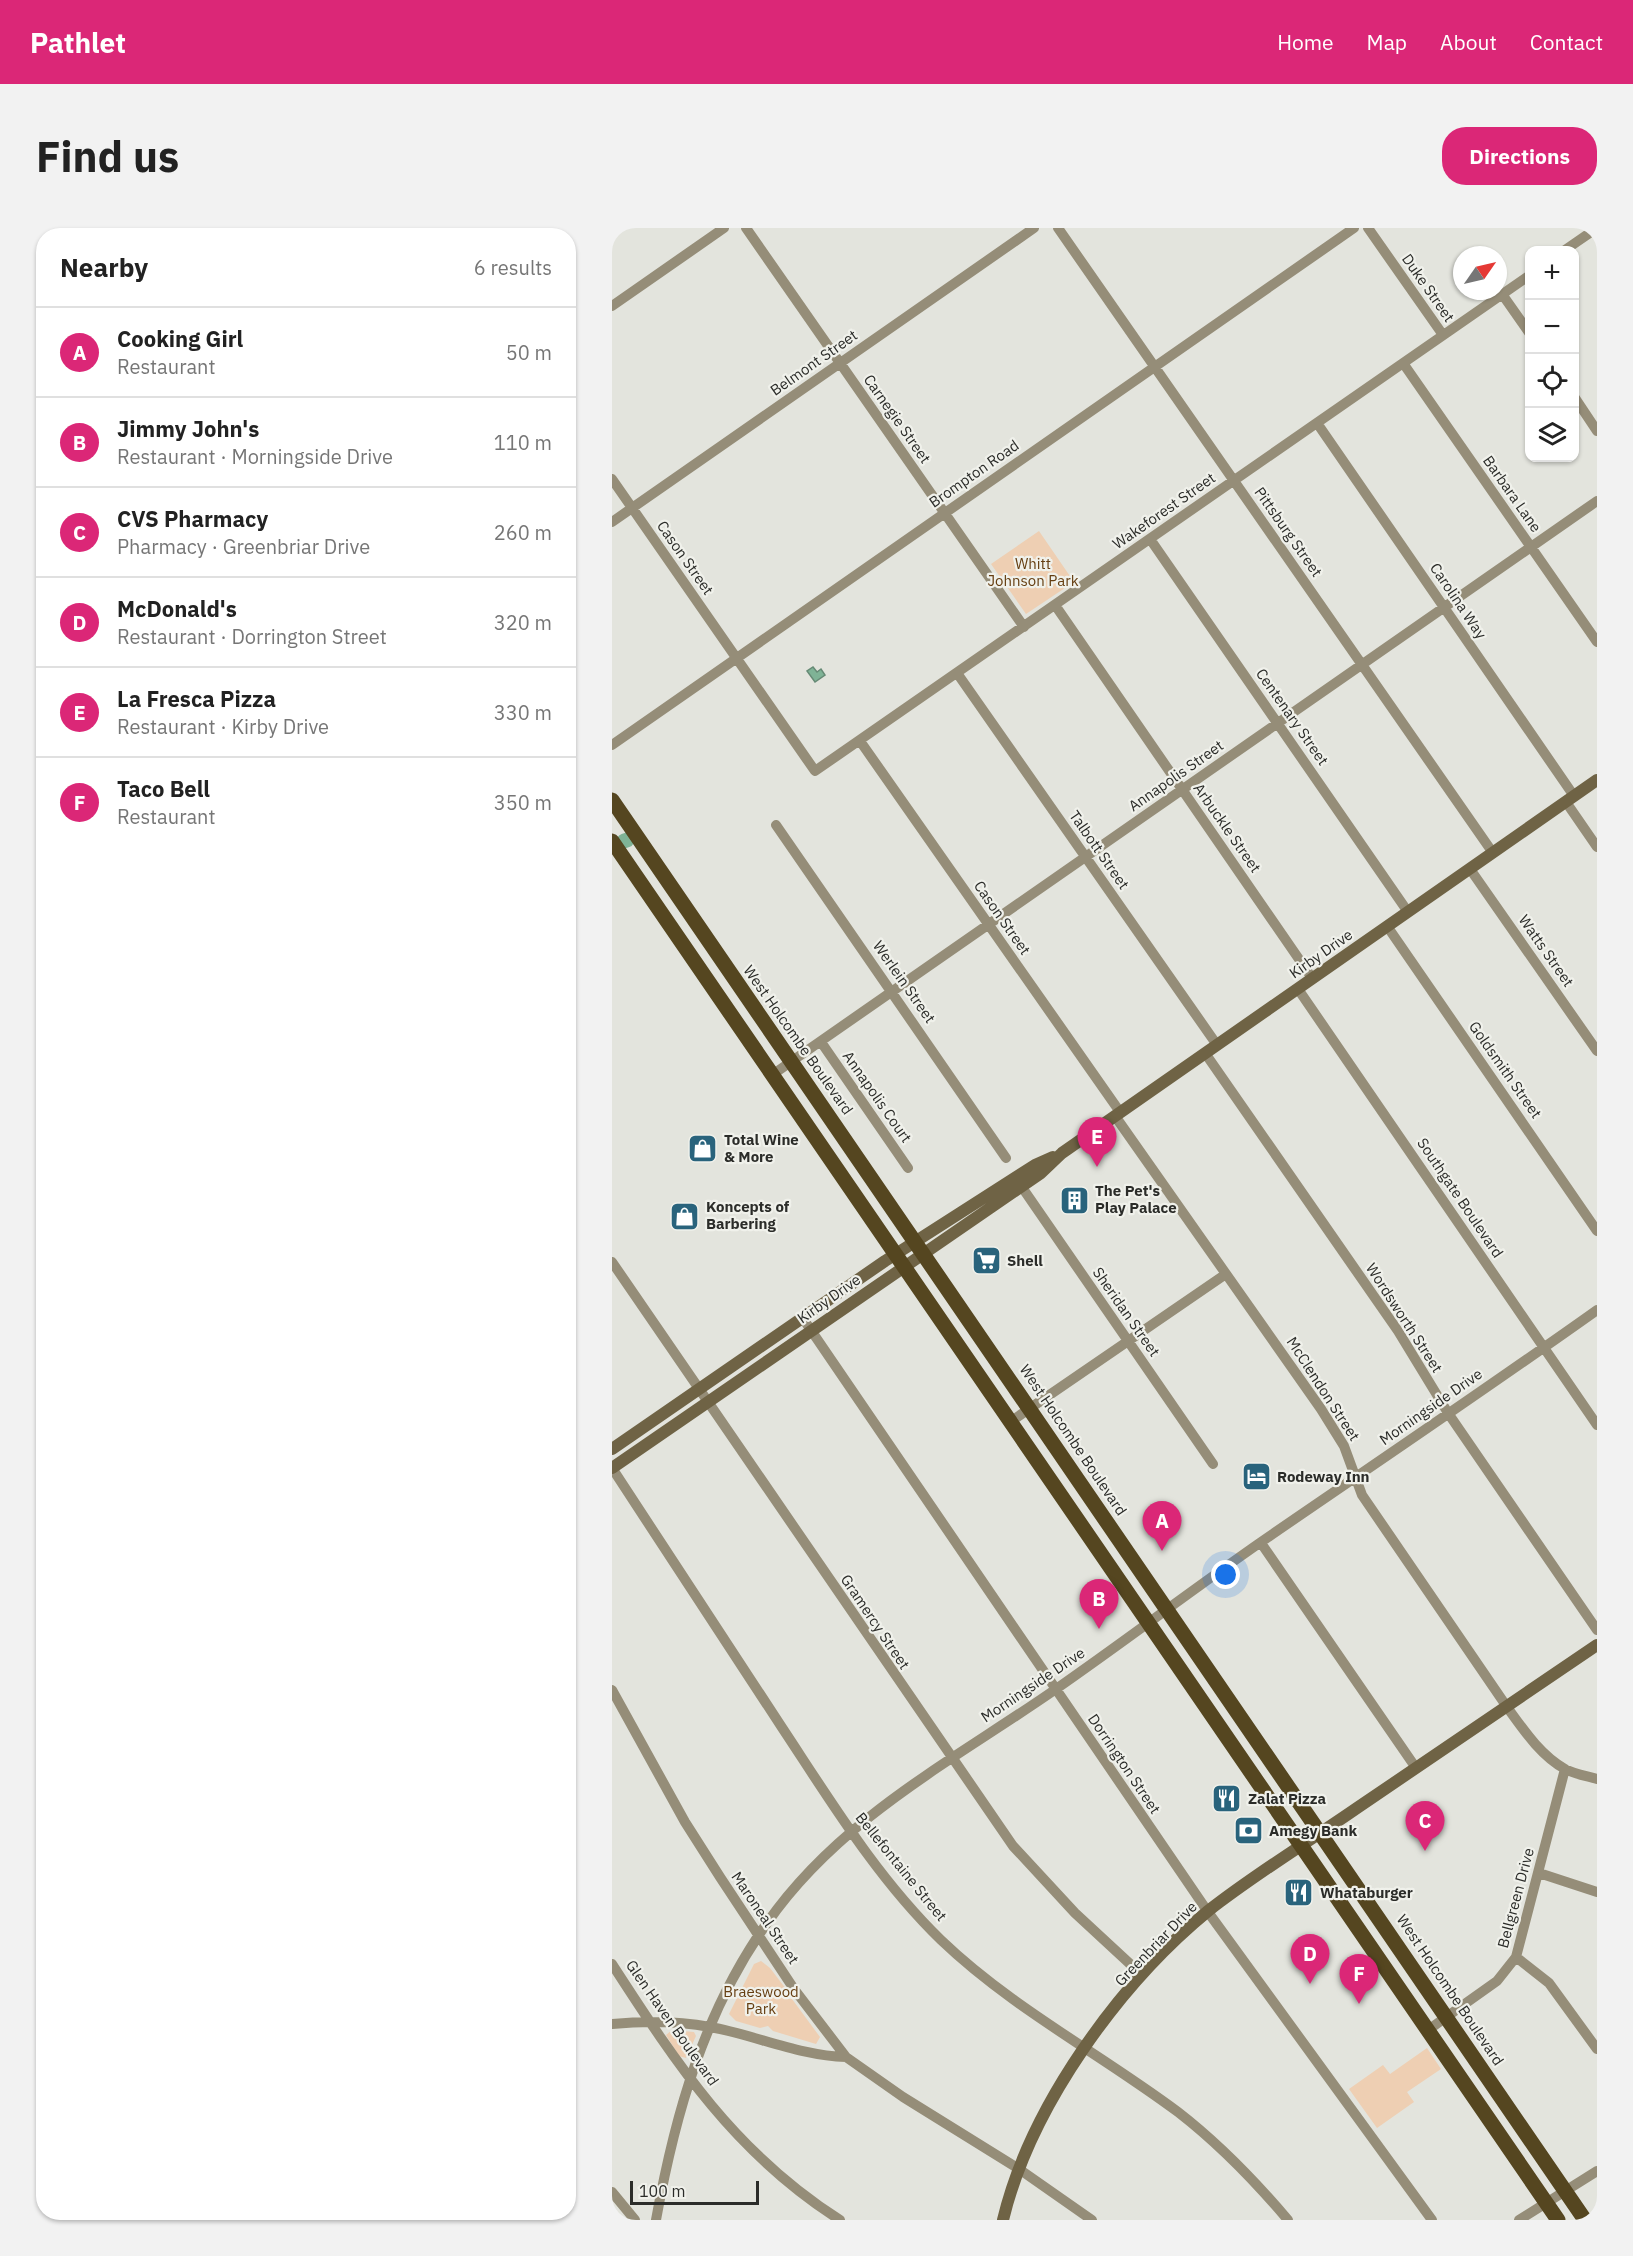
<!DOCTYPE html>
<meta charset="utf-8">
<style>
body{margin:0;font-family:"IBM Plex Sans",sans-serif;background:#f2f2f2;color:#222}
.controls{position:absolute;right:18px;top:18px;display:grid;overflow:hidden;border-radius:12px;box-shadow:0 2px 4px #0004}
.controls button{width:54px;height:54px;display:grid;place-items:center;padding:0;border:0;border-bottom:2px solid #e0e0e0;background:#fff;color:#222;font:30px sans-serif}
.compass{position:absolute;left:841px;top:18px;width:54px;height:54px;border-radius:50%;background:#fff;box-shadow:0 2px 4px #0004;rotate:56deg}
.scale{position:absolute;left:18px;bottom:15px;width:129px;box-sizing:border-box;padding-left:6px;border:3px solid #2b2c29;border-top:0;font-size:16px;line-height:21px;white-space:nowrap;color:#2b2c29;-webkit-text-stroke:4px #f0f1eb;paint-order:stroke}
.you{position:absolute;left:614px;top:1347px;width:21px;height:21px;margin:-15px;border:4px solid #fff;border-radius:50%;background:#1a73e8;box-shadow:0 0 0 9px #1a73e833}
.badge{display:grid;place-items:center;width:39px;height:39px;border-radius:50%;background:#db2777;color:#fff;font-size:20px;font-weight:700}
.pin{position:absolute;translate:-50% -50px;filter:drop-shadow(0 2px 3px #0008)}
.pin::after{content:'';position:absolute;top:32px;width:21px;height:18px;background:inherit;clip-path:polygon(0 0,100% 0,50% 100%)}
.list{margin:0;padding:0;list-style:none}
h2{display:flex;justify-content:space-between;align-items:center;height:78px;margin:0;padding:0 24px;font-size:26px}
h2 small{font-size:20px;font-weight:400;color:#767676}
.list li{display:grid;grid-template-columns:39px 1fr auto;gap:18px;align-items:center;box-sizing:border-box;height:90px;padding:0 24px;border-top:2px solid #e0e0e0}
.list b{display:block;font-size:22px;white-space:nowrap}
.list p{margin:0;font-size:20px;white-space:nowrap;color:#767676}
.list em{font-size:20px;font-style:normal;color:#767676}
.icon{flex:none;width:33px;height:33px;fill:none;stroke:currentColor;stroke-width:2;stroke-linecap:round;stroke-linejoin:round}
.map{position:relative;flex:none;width:985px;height:1992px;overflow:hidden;border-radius:24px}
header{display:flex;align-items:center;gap:36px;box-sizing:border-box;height:84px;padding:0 30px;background:#db2777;color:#fff}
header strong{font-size:28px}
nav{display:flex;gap:33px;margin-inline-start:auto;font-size:21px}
.intro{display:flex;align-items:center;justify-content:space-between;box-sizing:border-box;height:144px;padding:0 36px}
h1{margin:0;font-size:42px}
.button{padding:15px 27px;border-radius:24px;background:#db2777;color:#fff;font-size:21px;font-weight:700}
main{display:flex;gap:36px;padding:0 36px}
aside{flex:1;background:#fff;border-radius:24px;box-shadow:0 2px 4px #0004}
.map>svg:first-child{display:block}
</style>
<header>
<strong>Pathlet</strong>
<nav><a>Home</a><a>Map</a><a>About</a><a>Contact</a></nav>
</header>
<div class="intro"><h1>Find us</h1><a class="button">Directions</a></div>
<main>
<aside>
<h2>Nearby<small>6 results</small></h2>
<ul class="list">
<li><span class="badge">A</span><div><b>Cooking Girl</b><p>Restaurant</p></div><em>50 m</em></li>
<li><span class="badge">B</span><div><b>Jimmy John's</b><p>Restaurant · Morningside Drive</p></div><em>110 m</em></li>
<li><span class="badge">C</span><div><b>CVS Pharmacy</b><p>Pharmacy · Greenbriar Drive</p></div><em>260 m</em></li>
<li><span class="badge">D</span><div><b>McDonald's</b><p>Restaurant · Dorrington Street</p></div><em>320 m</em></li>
<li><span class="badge">E</span><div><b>La Fresca Pizza</b><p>Restaurant · Kirby Drive</p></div><em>330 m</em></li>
<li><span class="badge">F</span><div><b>Taco Bell</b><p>Restaurant</p></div><em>350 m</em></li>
</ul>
</aside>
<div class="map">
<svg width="985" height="1992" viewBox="0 0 985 1992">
<rect width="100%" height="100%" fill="#e3e4dd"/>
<path fill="#eecfb3" d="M427,303l35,51 -48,32 -35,-50z
M149,1733l9,7 16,21 -2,4 3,6h5l28,38 -4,7 -43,-13 -5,-5 -8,2 -24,-7 -7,-7 25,-50z
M60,1802l22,2 2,4 -10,22 -7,-2 -13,-21z
M815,1820l14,21 -34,23 7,10 -37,26 -28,-39 34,-24 7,9z"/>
<path fill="#7fb396" stroke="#668a75" stroke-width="1.5" d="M201,439l4,5 4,-3 4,6 -10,7 -8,-11z"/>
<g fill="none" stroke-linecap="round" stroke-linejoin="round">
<path stroke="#7fb396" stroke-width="15" d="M12,613l3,-1"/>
<path stroke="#958d78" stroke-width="10" d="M134,0l278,399
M446,0l435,625
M756,0l75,107
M953,22l32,-22
M890,66l28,40
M0,78l112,-78
M791,135l194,279
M963,170l22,33
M705,195l257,373
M0,251l203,292 715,-496
M0,294l422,-294
M538,311l258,373
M443,377l257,373
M345,445l260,372
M248,513l260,371
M0,517l742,-517
M954,574l31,45
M164,597l230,333
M858,641l127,182
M775,698l210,305
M686,761l299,436
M209,814l87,126
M593,825l193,278 50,82 149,217
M160,847l825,-574
M503,888l206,293 23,37 18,49 145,212c16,22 33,48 58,62 9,5 22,7 32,10
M405,952l196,284
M0,1034l401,584 62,67 67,62
M190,1089l406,595 224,308
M398,1194l216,-148
M0,1240c56,86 113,172 169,258 49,74 96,152 160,214 71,68 158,113 237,172 40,31 77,69 110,108
M649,1315l155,225
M0,1462l73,132 35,55 74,112 52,68 57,40 116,72 73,51
M927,1645l58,19
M904,1729l33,26 48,66
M0,1736c66,102 123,189 228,256
M0,1796c32,-3 66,-3 98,3 45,8 90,29 136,30
M816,1802l69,-49 19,-24 49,-188
M0,1964l23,28
M44,1992c19,-106 48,-208 111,-297 73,-105 187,-163 289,-234 69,-48 136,-99 205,-147 112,-77 225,-153 336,-232
M907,1992l78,-49"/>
<path stroke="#6f6345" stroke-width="12" d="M0,1221l273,-188 150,-96 18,-8
M0,1240l429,-295 21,-20 535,-373
M391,1992c27,-113 116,-236 205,-309 47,-37 100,-69 149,-103 80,-54 160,-108 240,-163"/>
<path stroke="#554620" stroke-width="15" d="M0,572l973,1420
M0,613l946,1379"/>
</g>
<defs>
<symbol id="shop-square" viewBox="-11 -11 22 22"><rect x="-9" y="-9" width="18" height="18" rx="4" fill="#29637c" stroke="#f0f1eb"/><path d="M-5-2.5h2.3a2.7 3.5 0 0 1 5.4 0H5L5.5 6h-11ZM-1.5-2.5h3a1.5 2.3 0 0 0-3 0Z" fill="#fff"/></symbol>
<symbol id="building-square" viewBox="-11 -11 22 22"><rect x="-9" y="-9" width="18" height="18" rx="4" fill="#29637c" stroke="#f0f1eb"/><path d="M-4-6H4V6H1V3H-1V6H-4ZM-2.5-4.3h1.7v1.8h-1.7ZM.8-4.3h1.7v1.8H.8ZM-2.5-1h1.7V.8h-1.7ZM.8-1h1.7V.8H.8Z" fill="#fff"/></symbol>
<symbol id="supermarket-square" viewBox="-11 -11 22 22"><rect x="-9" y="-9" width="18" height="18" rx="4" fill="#29637c" stroke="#f0f1eb"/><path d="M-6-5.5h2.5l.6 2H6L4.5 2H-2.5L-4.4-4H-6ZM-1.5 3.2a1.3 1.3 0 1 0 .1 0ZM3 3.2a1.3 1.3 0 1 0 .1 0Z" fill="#fff"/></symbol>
<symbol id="hotel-square" viewBox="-11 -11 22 22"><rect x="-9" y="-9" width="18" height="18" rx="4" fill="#29637c" stroke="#f0f1eb"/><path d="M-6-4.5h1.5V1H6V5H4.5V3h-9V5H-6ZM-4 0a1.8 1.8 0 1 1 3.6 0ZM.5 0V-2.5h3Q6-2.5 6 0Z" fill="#fff"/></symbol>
<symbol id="restaurant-square" viewBox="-11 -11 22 22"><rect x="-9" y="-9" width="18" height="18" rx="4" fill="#29637c" stroke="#f0f1eb"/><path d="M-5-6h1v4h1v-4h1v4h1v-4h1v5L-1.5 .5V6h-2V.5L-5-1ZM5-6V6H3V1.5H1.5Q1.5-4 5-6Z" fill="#fff"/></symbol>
<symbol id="bank-square" viewBox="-11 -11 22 22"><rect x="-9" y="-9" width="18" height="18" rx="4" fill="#29637c" stroke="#f0f1eb"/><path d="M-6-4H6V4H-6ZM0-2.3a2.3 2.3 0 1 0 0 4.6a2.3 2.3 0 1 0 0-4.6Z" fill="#fff"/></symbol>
</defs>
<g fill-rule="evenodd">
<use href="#shop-square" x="74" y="904" width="33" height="33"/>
<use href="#building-square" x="446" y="956" width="33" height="33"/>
<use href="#shop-square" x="56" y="972" width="33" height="33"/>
<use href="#supermarket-square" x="358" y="1016" width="33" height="33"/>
<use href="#hotel-square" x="628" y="1232" width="33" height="33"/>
<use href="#restaurant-square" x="598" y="1554" width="33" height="33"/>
<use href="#bank-square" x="620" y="1586" width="33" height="33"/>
<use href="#restaurant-square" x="670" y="1648" width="33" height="33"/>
</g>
<g text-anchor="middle" stroke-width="4.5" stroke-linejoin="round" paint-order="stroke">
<g font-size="15" fill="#2b2c29" stroke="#f0f1eb">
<text transform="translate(816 60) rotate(55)" y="5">Duke Street</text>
<text transform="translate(202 135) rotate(-35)" y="5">Belmont Street</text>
<text transform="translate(285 191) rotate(55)" y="5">Carnegie Street</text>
<text transform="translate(362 246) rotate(-35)" y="5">Brompton Road</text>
<text transform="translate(900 266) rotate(55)" y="5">Barbara Lane</text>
<text transform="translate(552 283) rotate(-35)" y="5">Wakeforest Street</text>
<text transform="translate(676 304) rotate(55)" y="5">Pittsburg Street</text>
<text transform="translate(73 330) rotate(55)" y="5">Cason Street</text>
<text transform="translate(846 373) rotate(56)" y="5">Carolina Way</text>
<text transform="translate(680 489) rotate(55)" y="5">Centenary Street</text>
<text transform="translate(564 548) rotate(-35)" y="5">Annapolis Street</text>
<text transform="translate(615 600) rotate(55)" y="5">Arbuckle Street</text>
<text transform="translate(487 622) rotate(55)" y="5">Talbott Street</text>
<text transform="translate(390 690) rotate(55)" y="5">Cason Street</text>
<text transform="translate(934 723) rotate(55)" y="5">Watts Street</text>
<text transform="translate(709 726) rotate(-35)" y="5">Kirby Drive</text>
<text transform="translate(292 754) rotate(55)" y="5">Werlein Street</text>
<text transform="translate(186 812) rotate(55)" y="5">West Holcombe Boulevard</text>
<text transform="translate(893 842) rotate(55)" y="5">Goldsmith Street</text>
<text transform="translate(265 869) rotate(55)" y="5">Annapolis Court</text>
<text transform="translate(848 970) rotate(56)" y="5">Southgate Boulevard</text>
<text transform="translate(217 1071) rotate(-35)" y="5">Kirby Drive</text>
<text transform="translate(514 1084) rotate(55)" y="5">Sheridan Street</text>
<text transform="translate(792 1090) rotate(57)" y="5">Wordsworth Street</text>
<text transform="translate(711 1161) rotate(57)" y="5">McClendon Street</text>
<text transform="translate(819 1179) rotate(-35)" y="5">Morningside Drive</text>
<text transform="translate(461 1212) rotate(56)" y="5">West Holcombe Boulevard</text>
<text transform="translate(263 1394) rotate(56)" y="5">Gramercy Street</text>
<text transform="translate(421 1457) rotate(-34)" y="5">Morningside Drive</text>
<text transform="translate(512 1536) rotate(56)" y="5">Dorrington Street</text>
<text transform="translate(289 1639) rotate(51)" y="5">Bellefontaine Street</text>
<text transform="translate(904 1670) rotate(-75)" y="5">Bellgreen Drive</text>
<text transform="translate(153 1690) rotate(56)" y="5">Maroneal Street</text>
<text transform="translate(544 1716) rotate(-46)" y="5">Greenbriar Drive</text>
<text transform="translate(838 1762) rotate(56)" y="5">West Holcombe Boulevard</text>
<text transform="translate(60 1795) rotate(55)" y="5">Glen Haven Boulevard</text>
</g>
<g font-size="15" fill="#653e11" stroke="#f0f1eb">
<text x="421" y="341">Whitt<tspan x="421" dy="17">Johnson Park</tspan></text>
<text x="149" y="1769">Braeswood<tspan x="149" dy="17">Park</tspan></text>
</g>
<g font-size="15" font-weight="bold" fill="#2b2c29" stroke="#f0f1eb" text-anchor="start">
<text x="112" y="917">Total Wine<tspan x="112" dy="17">&amp; More</tspan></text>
<text x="483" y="968">The Pet's<tspan x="483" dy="17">Play Palace</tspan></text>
<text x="94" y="984">Koncepts of<tspan x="94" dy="17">Barbering</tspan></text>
<text x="395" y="1038">Shell</text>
<text x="665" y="1254">Rodeway Inn</text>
<text x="636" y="1576">Zalat Pizza</text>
<text x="657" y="1608">Amegy Bank</text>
<text x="708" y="1670">Whataburger</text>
</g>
</g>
</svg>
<div class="controls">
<button>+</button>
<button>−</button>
<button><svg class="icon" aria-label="locate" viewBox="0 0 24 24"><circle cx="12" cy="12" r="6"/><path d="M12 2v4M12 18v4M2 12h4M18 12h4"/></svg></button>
<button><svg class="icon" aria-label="layers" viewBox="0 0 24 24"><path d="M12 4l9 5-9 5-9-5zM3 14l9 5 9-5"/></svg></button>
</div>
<svg class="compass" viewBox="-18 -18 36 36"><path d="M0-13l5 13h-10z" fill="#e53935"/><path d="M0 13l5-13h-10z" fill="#767676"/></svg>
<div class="scale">100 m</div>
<div class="you"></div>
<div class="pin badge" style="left:550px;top:1323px">A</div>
<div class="pin badge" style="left:487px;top:1401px">B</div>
<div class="pin badge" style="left:813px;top:1623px">C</div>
<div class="pin badge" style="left:698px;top:1756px">D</div>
<div class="pin badge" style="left:485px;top:939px">E</div>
<div class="pin badge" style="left:747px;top:1776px">F</div>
</div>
</main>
